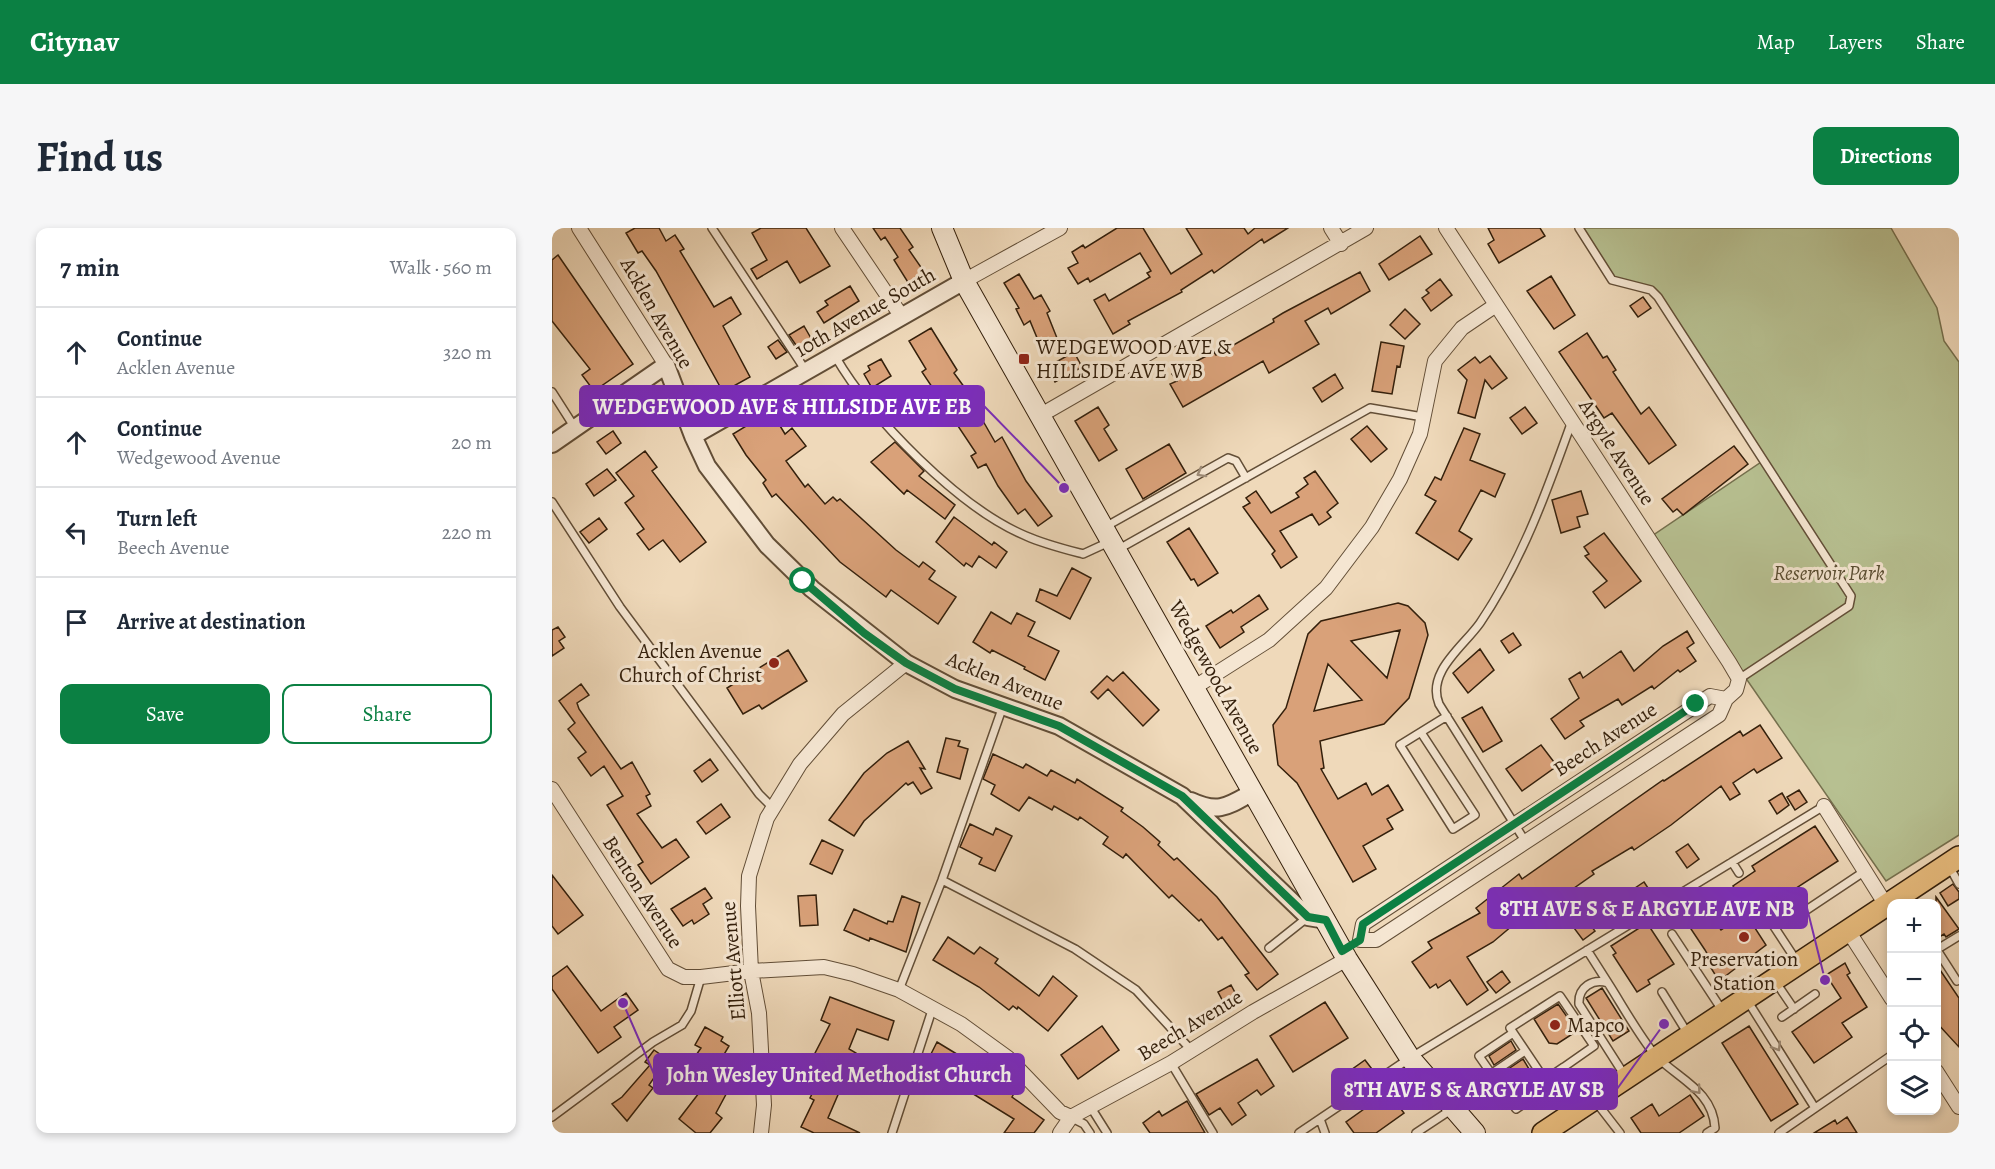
<!DOCTYPE html>
<meta charset="utf-8">
<style>
body{margin:0;font-family:Alegreya,serif;background:#f6f6f7;color:#1f2937}
.controls{position:absolute;right:18px;bottom:18px;display:grid;overflow:hidden;border-radius:12px;box-shadow:0 3px 9px #0003}
.controls button{width:54px;height:54px;display:grid;place-items:center;padding:0;border:0;border-bottom:2px solid #e0e1e3;background:#fff;color:#1f2937;font:30px sans-serif}
.stop{position:absolute;width:18px;height:18px;margin:-14px;border:4px solid #0b8043;border-radius:50%;background:#fff}
.stop.end{background:#0b8043;border-color:#fff;box-shadow:0 2px 6px #0008}
.list{margin:0;padding:0;list-style:none}
h2{display:flex;justify-content:space-between;align-items:center;height:78px;margin:0;padding:0 24px;font-size:26px}
h2 small{font-size:20px;font-weight:400;color:#747a83}
.list li{display:grid;grid-template-columns:39px 1fr auto;gap:18px;align-items:center;box-sizing:border-box;height:90px;padding:0 24px;border-top:2px solid #e0e1e3}
.list b{display:block;font-size:22px;white-space:nowrap}
.list p{margin:0;font-size:20px;white-space:nowrap;color:#747a83}
.list em{font-size:20px;font-style:normal;color:#747a83}
.actions{display:flex;gap:12px;padding:18px 24px}
.actions a{flex:1;padding:14px 0;border:2px solid #0b8043;border-radius:12px;text-align:center;font-size:21px;color:#0b8043}
.actions .main{background:#0b8043;color:#fff}
.icon{flex:none;width:33px;height:33px;fill:none;stroke:currentColor;stroke-width:2;stroke-linecap:round;stroke-linejoin:round}
.map{position:relative;flex:none;width:1407px;height:905px;overflow:hidden;border-radius:12px}
header{display:flex;align-items:center;gap:36px;box-sizing:border-box;height:84px;padding:0 30px;background:#0b8043;color:#fff}
header strong{font-size:28px}
nav{display:flex;gap:33px;margin-inline-start:auto;font-size:21px}
.intro{display:flex;align-items:center;justify-content:space-between;box-sizing:border-box;height:144px;padding:0 36px}
h1{margin:0;font-size:42px}
.button{padding:15px 27px;border-radius:12px;background:#0b8043;color:#fff;font-size:21px;font-weight:700}
main{display:flex;gap:36px;padding:0 36px}
aside{flex:1;background:#fff;border-radius:12px;box-shadow:0 3px 9px #0003}
.map>svg:first-child{display:block}
</style>
<header>
<strong>Citynav</strong>
<nav><a>Map</a><a>Layers</a><a>Share</a></nav>
</header>
<div class="intro"><h1>Find us</h1><a class="button">Directions</a></div>
<main>
<aside>
<h2>7 min<small>Walk · 560 m</small></h2>
<ul class="list">
<li><svg class="icon" aria-label="ahead" viewBox="0 0 24 24"><path d="M12 20V5M6 11l6-6 6 6"/></svg><div><b>Continue</b><p>Acklen Avenue</p></div><em>320 m</em></li>
<li><svg class="icon" aria-label="ahead" viewBox="0 0 24 24"><path d="M12 20V5M6 11l6-6 6 6"/></svg><div><b>Continue</b><p>Wedgewood Avenue</p></div><em>20 m</em></li>
<li><svg class="icon" aria-label="left" viewBox="0 0 24 24"><path d="M17 20v-9H6M10 6l-5 5 5 5"/></svg><div><b>Turn left</b><p>Beech Avenue</p></div><em>220 m</em></li>
<li><svg class="icon" aria-label="arrive" viewBox="0 0 24 24"><path d="M6 21V4h12l-3 4 3 4H6"/></svg><div><b>Arrive at destination</b></div></li>
</ul>
<div class="actions"><a class="main">Save</a><a>Share</a></div>
</aside>
<div class="map">
<svg width="1407" height="905" viewBox="0 0 1407 905">
<rect width="100%" height="100%" fill="#efd9ba"/>
<filter id="stains"><feTurbulence type="fractalNoise" baseFrequency=".00333" numOctaves="4"/><feColorMatrix values="0 0 0 0 .2 0 0 0 0 .09 0 0 0 0 .02 0 0 0 .5 -.17"/></filter>
<radialGradient id="worn" r=".72"><stop offset=".6" stop-color="#630" stop-opacity="0"/><stop offset="1" stop-color="#630" stop-opacity=".3"/></radialGradient>
<path fill="#b7c091" stroke="#75704e" stroke-width="1.5" d="M1027,0h312l46,80 7,33 15,21v473l-73,46 -237,-343 115,-78 -110,-167 -36,-10z"/>
<path fill="#d9a179" stroke="#331f0b" stroke-width="1.5" fill-rule="evenodd" d="M83,0h24l7,13 9,-6 9,14 -4,2 34,56 17,-10 10,17 -18,12 27,51 -27,15 -67,-121 -14,-20 -4,2 -12,-20z
M209,0h45l24,38 -30,17 -13,-22 -30,18 -6,-10 16,-9 -15,-27z
M321,0h27l13,19 -4,3 16,23 -16,11 -15,-24 4,-3 -13,-20 -4,3z
M565,0h26l28,46 31,-20 -16,-26h58l4,6 7,-6h33l-24,15 -2,-4 -48,34 -2,-3 -31,20 1,2 -54,29 2,3 -17,10 -19,-34 11,-6 4,7 41,-24 -3,-4 4,-2 -11,-18 -50,29 -2,-4 -10,6 -10,-16 10,-5 -6,-11 11,-7 2,3z
M936,0h52l5,8 -46,27 -11,-19 6,-4z
M868,8l12,18 -43,26 -10,-16z
M6,27l75,109 -39,27 -12,-16 8,-6 -38,-48v-61z
M808,44l10,19 -39,23 -3,-6 -23,13 14,23 -50,29 -6,-12 -80,46 -13,-23 7,-3 -5,-7 42,-22 2,3 58,-33 -1,-3 10,-6z
M467,46l15,25 7,-4 9,16 -3,2 10,25 -17,7 -10,-24 -6,4 -8,-16 3,-1 -15,-25z
M999,48l24,39 -21,14 -27,-38z
M888,51l12,16 -21,16 -9,-13 7,-5 -3,-3z
M298,58l9,15 -35,22 -7,-11 11,-7 -3,-4z
M1091,69l8,11 -13,9 -8,-11z
M853,81l15,15 -15,15 -15,-14z
M252,98l8,14 -14,8 -9,-13z
M379,100l26,42 -3,3 19,26 -6,4 13,20 3,-2 12,21 7,-5 24,44 26,35 -14,10 -13,-17 -7,5 -20,-28 -12,-22 -8,4 -7,-12 5,-3 -54,-81 4,-3 -17,-28z
M1035,105l16,25 4,-2 9,14 -3,2 28,42 8,-7 27,38 -27,19 -37,-51 -8,5 -45,-66z
M226,112l9,12 -11,7 -8,-12z
M829,114l23,4 -4,21 -3,-1 -5,28 -20,-3z
M522,124l8,15 -27,15 -8,-15z
M938,128l17,22 -15,11 -7,-9 -10,38 -17,-5 9,-33 -9,-10 17,-13 5,6z
M329,131l10,17 -19,12 -8,-14 6,-4 -2,-4z
M783,146l8,14 -21,14 -9,-14z
M546,179l11,18 -5,4 13,21 -18,11 -24,-40z
M973,179l12,16 -15,11 -12,-16z
M219,183l14,23 7,-6 14,18 -20,15 19,26 3,-3 17,20 8,-7 4,4 3,-2 56,51 23,17 4,-5 12,9 -6,8 27,18 -18,27 -47,-34 -5,7 -46,-35 -64,-68 -4,3 -9,-14 3,-3 -20,-25 -13,-21z
M815,198l20,23 -16,13 -20,-23z
M912,200l16,6 -10,26 35,14 -10,23 -14,-7 -22,41 13,8 -14,21 -42,-27 20,-32 -11,-6 10,-18 6,3z
M61,203l8,12 -15,11 -9,-12z
M343,214l29,29 -5,5 36,29 -10,14 -38,-29 -3,4 -33,-32z
M617,216l17,29 -43,26 -17,-30z
M1182,218l14,18 -65,51 -6,-6 -4,3 -11,-13z
M93,223l12,16 -5,4 54,71 -26,20 -17,-22 -14,10 -12,-16 7,-5 -19,-26 9,-7 -18,-23z
M55,241l9,11 -22,16 -8,-12z
M763,243l23,32 -11,9 4,5 -12,8 -7,-11 -32,17 17,26 -16,11 -9,-14 3,-3 -32,-44 7,-4 -4,-5 10,-7 15,22 28,-16 -3,-4 12,-9 -4,-6z
M1029,263l7,23 -11,3 3,10 -19,6 -9,-33z
M402,289l38,28 2,-3 13,10 -11,16 -17,-12 -7,11 -6,-4 -2,3 -28,-24z
M47,290l8,11 -18,14 -9,-11z
M637,300l29,45 -20,13 -4,-7 -3,1 -24,-38z
M1052,305l37,48 -36,27 -12,-16 14,-11 -22,-25 4,-2 -5,-7z
M520,340l19,10 -21,41 -34,-18 4,-12 17,7z
M707,367l9,14 -27,18 3,5 -24,16 -14,-22 25,-16 2,3z
M846,375l10,3 17,17 3,12 -19,63 -25,26 -64,17 4,27 -3,1 17,30 28,-16 6,12 16,-10 15,25 -16,9 6,10 -30,17 13,23 -23,13 -56,-99 -19,-18 -5,-40 13,-17 22,-74 13,-13zM848,402l-13,48 -36,-37zM776,436l34,36 -48,11z
M439,384l20,12 6,-11 18,9 -7,14 31,15 -14,29 -21,-11 1,-2 -33,-17 -2,3 -17,-11z
M6,399l7,10 -6,4 5,7 -12,8v-26z
M1135,403l7,12 -7,5 9,13 -16,11 -2,-2 -24,19 -2,-3 -30,19 -4,-6 -38,22 4,5 -19,13 -14,-20 28,-21 -10,-19 11,-7 3,6 38,-27 13,20 29,-25z
M961,405l8,12 -12,8 -8,-12z
M928,421l14,21 -26,23 -15,-20z
M236,422l19,31 -45,28 -3,-4 -16,9 -16,-26z
M571,444l36,38 -16,16 -35,-37 -10,10 -7,-7 16,-16 6,5z
M29,456l8,11 -12,8 2,6 42,60 11,-7 18,32 -4,2 5,10 -14,8 25,34 14,-9 13,18 -38,27 -13,-19 5,-3 -36,-57 16,-9 -19,-30 -13,10 -13,-18 8,-6 -18,-23 7,-6 -16,-22z
M930,479l20,34 -19,11 -21,-34z
M1208,497l22,33 -25,15 -3,-4 -21,14 7,11 -10,6 -9,-14 -50,39 -37,25 -2,-3 -40,24 2,3 -24,17 4,5 -20,15 -10,-13 -26,20 1,2 -26,22 -26,15 21,33 -21,15 -17,-25 -12,8 -2,-4 -6,4 -18,-26 20,-14 -4,-6 52,-29 -4,-5 43,-34 3,5 141,-99 1,1 76,-50 3,5z
M394,510l14,3 -2,5 10,3 -8,30 -23,-7z
M356,513l17,28 -5,-1 12,20 -11,6 -8,-12 -5,3 -2,-2 -42,38 -10,15 -25,-16 35,-47 23,-20z
M989,517l16,21 -35,25 -16,-22z
M441,526l30,14 3,-4 21,12 4,-6 24,13 2,-4 46,29 -2,3 22,16 17,15 -2,3 16,15 3,-2 40,39 61,77 -21,16 -12,-15 4,-2 -27,-36 -4,3 -17,-21 -2,2 -27,-26 -3,3 -43,-44 -3,4 -20,-14 5,-7 -28,-20 -2,3 -24,-14 -2,4 -23,-13 -10,14 -28,-17 4,-9 -12,-6z
M158,531l8,11 -16,12 -8,-11z
M1247,562l8,12 -12,8 -8,-13z
M1230,565l7,12 -12,9 -8,-13z
M169,576l9,13 -24,17 -9,-12z
M418,596l23,11 3,-7 16,8 -17,35 -16,-7 3,-6 -22,-11z
M1263,598l23,35 -68,44 5,6 -22,14 13,20 -47,36 -8,-13 3,-2 -9,-16 -24,-36 21,-13 19,29 28,-19 -16,-25 22,-15 -3,-5z
M270,612l21,10 -11,24 -22,-10z
M1136,616l11,15 -12,9 -11,-16z
M0,647l31,40 -25,19 -6,-8z
M1092,654l8,12 -19,12 -7,-12z
M1401,656l6,8v7l-11,7 -8,-13z
M153,660l7,10 -9,6 6,10 -15,10 -2,-4 -9,6 -12,-17z
M264,667l2,30 -18,1 -2,-30z
M350,668l18,7 -14,49 -36,-14 -1,3 -25,-11 10,-21 33,15 1,-3 5,1z
M1384,669l23,32 -13,8 -2,-3 -8,5z
M1034,691l9,12 -12,9 -9,-12z
M1095,695l27,41 -26,16 2,4 -13,8 -24,-37 3,-2 -5,-7z
M396,709l26,17 6,-7 18,12 -3,4 44,33 14,-20 24,20 -29,35 -30,-24 -1,2 -4,-3 -4,4 -30,-23 -46,-27z
M1293,735l5,10 -3,2 20,32 -25,16 10,14 -38,26 -22,-31 49,-34 -15,-23z
M1384,736l23,34v49l-23,-25z
M15,738l34,45 25,-18 12,17 -24,17 7,10 -23,16 -46,-64v-12z
M950,743l8,11 -14,11 -9,-11z
M679,757l8,15 -13,7 -8,-15z
M1050,760l27,43 -16,10 -27,-43z
M278,769l64,24 -6,19 -31,-11 -8,20 7,4 -28,65 32,15h-46l-13,-6 13,-27 -4,-2 16,-32 -14,-7 18,-35 -9,-4z
M773,774l23,36 -55,34 -23,-36z
M1006,776l19,27 -20,13 -8,-1 -15,-24z
M550,798l17,24 -41,29 -17,-24z
M1197,798l49,78 -27,17 -49,-78z
M153,799l18,10 -2,4 8,5 -17,29 19,10 -15,28 6,5 -12,15h-14l-17,-14 20,-26 -12,-6 14,-25 -7,-4 7,-10 -6,-3z
M959,813l5,9 -22,15 -5,-9z
M385,814l79,48 -4,7 32,23 -10,13h-30l10,-14 -52,-32 -39,-17z
M102,822l13,9 -18,26 4,3 -26,33 -15,-17 10,-7 28,-32 -5,-3z
M705,831l17,27 -13,9 -4,-5 -19,13 8,12 -14,10 -12,-17 -11,7 -13,-21z
M971,831l6,10 -22,14 -6,-9z
M813,832l7,9 -21,16 -7,-10z
M836,864l16,21 -28,20h-22l-8,-11z
M1138,867l14,21 -25,17h-38l-10,-15 21,-14 7,12z
M635,873l18,32h-55l-7,-10 16,-12 3,5z
M1295,889l10,16h-43l21,-13 2,4z"/>
<g fill="none" stroke-linecap="round" stroke-linejoin="round">
<defs>
<path id="service" d="M160,0l94,143
M1027,0l33,52 39,10 7,7 193,299 -2,10 -110,73
M283,128c36,62 124,152 191,180 18,8 38,13 57,18l26,-12
M0,164l23,36
M0,274l68,105 139,187 14,14
M553,299l123,-69 8,3 10,17
M565,322l253,-142 53,9
M870,506l53,81 -22,14 -53,-84 47,-29
M973,613l-86,-137c-13,-32 25,-58 41,-81 42,-62 67,-132 92,-202
M1180,634l7,11
M1397,638l10,18
M390,652l133,69 61,41 56,61
M1244,689l69,-46
M1221,697l23,35
M1120,706l50,76
M717,720l39,-31
M1035,722l21,33
M1384,722l23,-14
M1385,722l20,31
M1223,753l19,28
M347,762l43,-110 61,-174
M1110,764l26,42
M1195,772l68,108
M1230,789l33,-23
M961,805l-34,23 37,53 33,-22 -4,-7
M619,835l42,70
M1012,839l-19,13 -35,-52 50,-32 34,50 -30,21 23,34
M939,846l34,-23
M1073,848l-46,-72c-1,-17 14,-26 29,-21 13,20 35,60 50,75 23,22 55,34 57,70l-8,5
M952,864l33,-22
M1044,874l24,31
M538,878l17,27
M0,889l101,-75 29,-17 9,-14 10,-34
M520,890l12,6 6,9
M768,891l5,14
M340,905l41,-126
M747,905l111,-75 414,-252
M864,905l80,-53
M1227,905l113,-78"/>
<path id="minor" d="M27,0l87,137
M290,0l60,89
M779,0l10,16
M894,0l283,434 10,17 -3,11 -10,9
M412,53l96,-53
M489,187l325,-187
M643,459l74,-47 57,-52 46,-61 28,-48 20,-45 15,-73 27,-33 34,-23
M1158,468l16,3 -7,16 -343,225h-16l3,-16z
M0,561l116,180 16,8h17l50,-6 73,-4 29,7 46,16 62,34 47,34 52,54 11,5
M1272,578l62,99
M1295,701l45,70
M1384,843l23,36
M209,905l3,-28 -5,-92 -8,-42 -3,-65 1,-30 18,-58 33,-54 43,-50 63,-51
M508,905l11,-16 100,-54 82,-51 94,-53"/>
<path id="tertiary" d="M141,208l271,-155
M0,216l114,-79 27,71 14,30 60,79 45,44 94,74 49,26 104,37 123,70 126,121 18,3
M639,573c28,13 37,5 62,-9"/>
<path id="secondary" d="M390,0l22,53 383,678 63,99 65,75"/>
<path id="primary" d="M991,905l416,-276"/>
</defs>
<use href="#service" stroke="#624e37" stroke-width="10"/>
<use href="#minor" stroke="#624e37" stroke-width="16"/>
<use href="#tertiary" stroke="#624e37" stroke-width="20"/>
<use href="#secondary" stroke="#331f0b" stroke-width="22"/>
<use href="#primary" stroke="#331f0b" stroke-width="24"/>
<use href="#service" stroke="#f5e6d2" stroke-width="7"/>
<use href="#minor" stroke="#f5e6d2" stroke-width="14"/>
<use href="#tertiary" stroke="#f5e6d2" stroke-width="16"/>
<use href="#secondary" stroke="#f5e6d2" stroke-width="20"/>
<use href="#primary" stroke="#e8bc7d" stroke-width="21"/>
</g>
<defs><path id="oneway-chevron" d="M-2-3.5L2.5 0L-2 3.5" fill="none" stroke-width="1.6" stroke-linecap="round" stroke-linejoin="round" transform="scale(1.5)"/></defs>
<g stroke="#9e8c78">
<use href="#oneway-chevron" transform="translate(649 245) rotate(151)"/>
<use href="#oneway-chevron" transform="translate(1225 819) rotate(58)"/>
<use href="#oneway-chevron" transform="translate(1145 862) rotate(50)"/>
</g>
<g fill="none" stroke-linecap="round" stroke-linejoin="round">
<path stroke="#0b8043" stroke-width="8" d="M251,353l61,52 42,30 49,26 104,37 123,70 126,121 18,3 16,31 18,-11 3,-16 333,-220"/>
</g>
<g fill="#8f2418" stroke="#f5e6d2" stroke-width="2">
<rect x="466" y="125" width="12" height="12" rx="3"/>
<circle cx="222" cy="435" r="6"/>
<circle cx="1192" cy="709" r="6"/>
<circle cx="1003" cy="797" r="6"/>
</g>
<g text-anchor="middle" stroke-width="6" stroke-linejoin="round" paint-order="stroke">
<g font-size="21" fill="#331f0b" stroke="#f5e6d2">
<text transform="translate(313 84) rotate(-30)" y="7">10th Avenue South</text>
<text transform="translate(105 85) rotate(60)" y="7">Acklen Avenue</text>
<text transform="translate(1065 224) rotate(57)" y="7">Argyle Avenue</text>
<text transform="translate(664 449) rotate(61)" y="7">Wedgewood Avenue</text>
<text transform="translate(453 453) rotate(22)" y="7">Acklen Avenue</text>
<text transform="translate(1053 511) rotate(-33)" y="7">Beech Avenue</text>
<text transform="translate(91 664) rotate(57)" y="7">Benton Avenue</text>
<text transform="translate(181 733) rotate(-95)" y="7">Elliott Avenue</text>
<text transform="translate(638 797) rotate(-31)" y="7">Beech Avenue</text>
</g>
<g font-size="21" fill="#331f0b" stroke="#f5e6d2" text-anchor="start">
<text x="484" y="126">WEDGEWOOD AVE &amp;<tspan x="484" dy="24">HILLSIDE AVE WB</tspan></text>
<text x="210" y="430" text-anchor="end">Acklen Avenue<tspan x="210" dy="24">Church of Christ</tspan></text>
<text x="1192" y="738" text-anchor="middle">Preservation<tspan x="1192" dy="24">Station</tspan></text>
<text x="1015" y="804">Mapco</text>
</g>
<g font-size="21" font-style="italic" fill="#5b4f33" stroke="#f5e6d2">
<text x="1277" y="352">Reservoir Park</text>
</g>
</g>
<path fill="none" stroke="#7b2cbf" stroke-width="2" d="M512 260L432 178M1273 752L1255 680M71 775L102 846M1112 796L1065 861"/>
<g fill="#7b2cbf" stroke="#f5e6d2" stroke-width="2">
<circle cx="512" cy="260" r="6"/>
<circle cx="1273" cy="752" r="6"/>
<circle cx="71" cy="775" r="6"/>
<circle cx="1112" cy="796" r="6"/>
</g>
<g fill="#7b2cbf" stroke="#7b2cbf" stroke-width="2">
<rect x="28" y="158" width="404" height="40" rx="6"/>
<rect x="936" y="660" width="319" height="40" rx="6"/>
<rect x="102" y="826" width="370" height="40" rx="6"/>
<rect x="780" y="841" width="285" height="40" rx="6"/>
</g>
<g font-size="22" text-anchor="middle" font-weight="bold" fill="#fff">
<text x="230" y="186">WEDGEWOOD AVE &amp; HILLSIDE AVE EB</text>
<text x="1095" y="688">8TH AVE S &amp; E ARGYLE AVE NB</text>
<text x="287" y="854">John Wesley United Methodist Church</text>
<text x="922" y="869">8TH AVE S &amp; ARGYLE AV SB</text>
</g>
<rect width="100%" height="100%" filter="url(#stains)"/>
<rect width="100%" height="100%" fill="url(#worn)"/>
</svg>
<div class="controls">
<button>+</button>
<button>−</button>
<button><svg class="icon" aria-label="locate" viewBox="0 0 24 24"><circle cx="12" cy="12" r="6"/><path d="M12 2v4M12 18v4M2 12h4M18 12h4"/></svg></button>
<button><svg class="icon" aria-label="layers" viewBox="0 0 24 24"><path d="M12 4l9 5-9 5-9-5zM3 14l9 5 9-5"/></svg></button>
</div>
<div class="stop" style="left:251px;top:353px"></div>
<div class="stop end" style="left:1144px;top:476px"></div>
</div>
</main>
